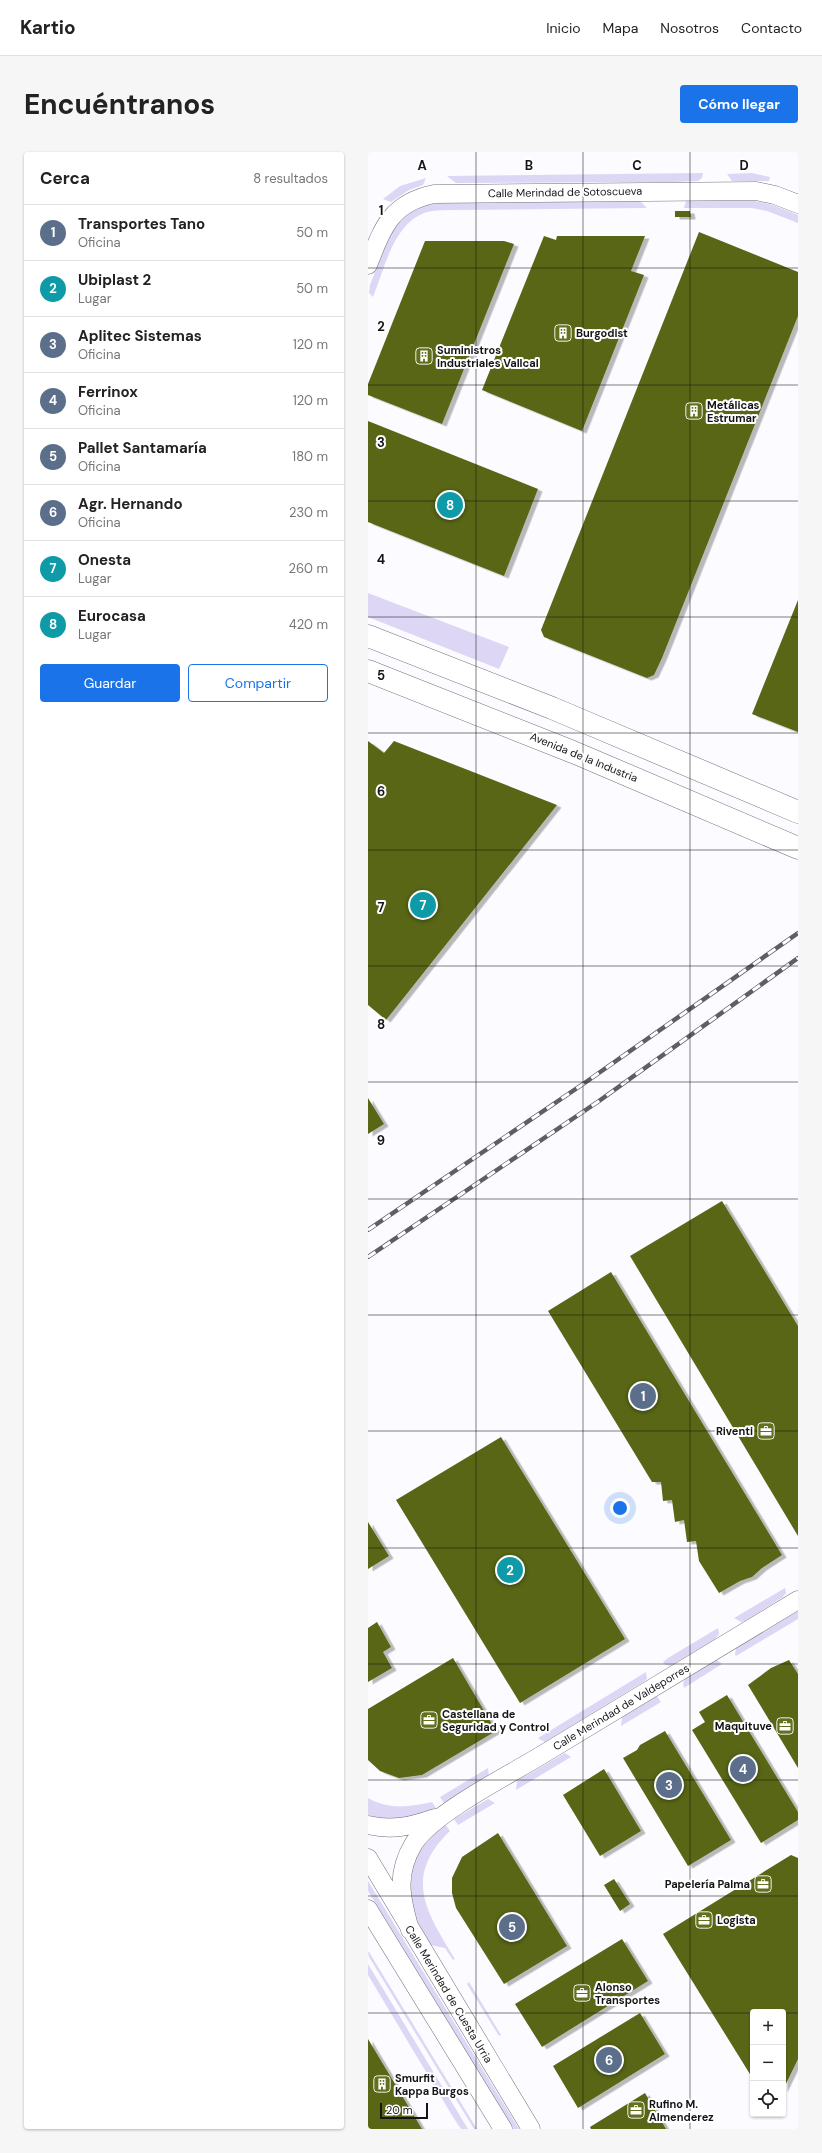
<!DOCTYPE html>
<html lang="es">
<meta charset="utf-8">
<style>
body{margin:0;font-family:"DM Sans",sans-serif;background:#f6f6f6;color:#222}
.controls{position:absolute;right:12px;bottom:12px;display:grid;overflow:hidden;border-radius:4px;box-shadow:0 1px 3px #0004}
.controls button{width:36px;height:36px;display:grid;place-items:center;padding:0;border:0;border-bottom:1px solid #e0e0e0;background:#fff;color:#222;font:20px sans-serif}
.scale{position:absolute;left:12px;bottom:10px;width:48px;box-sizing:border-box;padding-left:4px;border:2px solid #151518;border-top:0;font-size:11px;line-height:14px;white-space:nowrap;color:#151518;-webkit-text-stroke:3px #fff;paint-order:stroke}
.you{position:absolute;left:252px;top:1356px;width:14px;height:14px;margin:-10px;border:3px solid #fff;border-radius:50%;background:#1a73e8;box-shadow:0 0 0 6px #1a73e833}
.badge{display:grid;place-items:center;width:26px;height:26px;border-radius:50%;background:#1a73e8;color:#fff;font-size:13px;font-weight:700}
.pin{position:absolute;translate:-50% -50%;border:2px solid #fff;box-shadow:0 1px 4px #0006}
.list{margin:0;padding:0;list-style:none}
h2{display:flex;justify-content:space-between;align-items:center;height:52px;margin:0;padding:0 16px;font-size:17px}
h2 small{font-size:13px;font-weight:400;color:#767676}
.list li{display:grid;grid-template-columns:26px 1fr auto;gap:12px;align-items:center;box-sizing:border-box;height:56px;padding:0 16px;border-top:1px solid #e0e0e0}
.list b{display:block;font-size:15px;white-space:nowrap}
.list p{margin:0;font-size:13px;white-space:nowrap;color:#767676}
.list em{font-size:13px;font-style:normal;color:#767676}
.actions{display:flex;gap:8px;padding:12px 16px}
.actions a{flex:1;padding:9px 0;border:1px solid #1a73e8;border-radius:4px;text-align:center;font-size:14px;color:#1a73e8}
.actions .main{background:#1a73e8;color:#fff}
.icon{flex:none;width:22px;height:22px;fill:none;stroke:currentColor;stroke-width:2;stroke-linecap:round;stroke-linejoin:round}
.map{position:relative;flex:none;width:430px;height:1977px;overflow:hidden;border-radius:4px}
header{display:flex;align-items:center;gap:24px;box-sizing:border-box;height:56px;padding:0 20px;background:#fff;border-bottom:1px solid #e0e0e0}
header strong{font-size:19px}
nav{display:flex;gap:22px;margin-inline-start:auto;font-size:14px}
.intro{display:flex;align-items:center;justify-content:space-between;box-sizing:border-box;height:96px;padding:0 24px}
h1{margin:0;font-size:28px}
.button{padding:10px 18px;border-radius:4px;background:#1a73e8;color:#fff;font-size:14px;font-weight:700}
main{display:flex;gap:24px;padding:0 24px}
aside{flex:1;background:#fff;border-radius:4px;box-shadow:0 1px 3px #0004}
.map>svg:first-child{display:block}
</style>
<header>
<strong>Kartio</strong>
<nav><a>Inicio</a><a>Mapa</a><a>Nosotros</a><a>Contacto</a></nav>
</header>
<div class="intro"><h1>Encuéntranos</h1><a class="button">Cómo llegar</a></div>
<main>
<aside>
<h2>Cerca<small>8 resultados</small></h2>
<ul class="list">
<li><span class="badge" style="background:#5c6f8a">1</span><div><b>Transportes Tano</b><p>Oficina</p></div><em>50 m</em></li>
<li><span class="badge" style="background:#0f9aa8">2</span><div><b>Ubiplast 2</b><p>Lugar</p></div><em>50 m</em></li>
<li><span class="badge" style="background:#5c6f8a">3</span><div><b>Aplitec Sistemas</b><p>Oficina</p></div><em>120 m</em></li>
<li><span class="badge" style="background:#5c6f8a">4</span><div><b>Ferrinox</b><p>Oficina</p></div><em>120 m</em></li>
<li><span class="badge" style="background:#5c6f8a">5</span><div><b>Pallet Santamaría</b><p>Oficina</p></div><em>180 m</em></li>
<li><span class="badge" style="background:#5c6f8a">6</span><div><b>Agr. Hernando</b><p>Oficina</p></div><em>230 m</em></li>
<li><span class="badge" style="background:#0f9aa8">7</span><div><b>Onesta</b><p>Lugar</p></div><em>260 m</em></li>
<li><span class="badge" style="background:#0f9aa8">8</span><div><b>Eurocasa</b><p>Lugar</p></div><em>420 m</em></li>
</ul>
<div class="actions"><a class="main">Guardar</a><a>Compartir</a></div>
</aside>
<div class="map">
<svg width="430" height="1977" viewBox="0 0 430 1977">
<defs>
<filter id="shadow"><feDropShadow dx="4.5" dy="2.5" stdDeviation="0" flood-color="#0004"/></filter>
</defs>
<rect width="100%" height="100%" fill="#fcfbff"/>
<path fill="#ddd7f5" d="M335,21l-1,5 -4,3 -23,1 -219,1 -9,-7z
M384,21l18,4 -1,4h-37l-5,-7z
M58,26l-3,7 -14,5 -18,12 -8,-3 17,-13z
M272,49l7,7 -192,2c-9,0 -19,0 -28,2 -34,11 -42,56 -54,85l-4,-4 1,-8c15,-37 22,-75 68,-82z
M318,49h69l18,4 25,10v8l-31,-12 -15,-3h-68z
M0,441l141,54 -10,22 -131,-52z
M417,1436l1,5 -3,4 -38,24 -4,1 -7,-4z
M430,1459v8l-62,37 -1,-1 1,-7z
M350,1476l1,6 -4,5 -45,27 -6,-2 -1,-2 5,-4z
M349,1508l5,4 -38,24 -1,-5 3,-5z
M278,1520l1,7 -4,3 -98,60 -6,-3 -1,-1z
M289,1544l4,6 -40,24 1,-9z
M197,1601l6,4 -55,33 1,-9z
M120,1616l1,8 -45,27 -4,-6z
M0,1646c21,12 42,9 64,4l4,6c-20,13 -46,14 -68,7z
M120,1647l7,4 -37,22 -4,-6z
M77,1672l5,7c-48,46 -23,82 5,128l-2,1 -8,-12 -15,-3 -17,-30 -5,-24 5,-28 11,-21z
M0,1729l151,248h-6l-145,-238z
M0,1800h1l108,177h-3l-105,-172z
M0,1812l100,165h-7l-8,-12 -85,-142z
M101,1830l32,53 -2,1 -32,-52z"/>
<path fill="#586615" filter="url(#shadow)" d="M307,59h15l1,6h-16z
M331,80l99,40v44l-136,342 -8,17 -7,3 -103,-41 -3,-7z
M176,84l12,4 1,-4h88l-14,35 13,4 -62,156 -100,-41z
M57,89h79l10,3 -72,180 -74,-29v-11z
M0,269l170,68 -34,87 -136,-54z
M430,448v132l-46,-18z
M0,589l16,12 10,-12 163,64 -171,215 -18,-15z
M0,946l16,26 -16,10z
M354,1049l76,125v210l-168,-280z
M243,1120l171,283 -20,13 -10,9 -12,4 -21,12 -20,-32 -3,-20 -9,1 -3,-22 -9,2 -3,-22 -9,1 -2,-19h-9l-104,-171z
M133,1285l124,202 -105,64 -124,-203z
M0,1370l21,34 -21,13z
M9,1470l14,25 -8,5 9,16 -24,14v-54z
M85,1506l43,73 -74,44 -23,3 -19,-7 -12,-11v-51z
M421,1508l9,14v94l-50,-83 23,-17z
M359,1543l71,117v8l-37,23 -69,-113 13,-8 -6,-10z
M297,1579l66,109 -43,26 -65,-108 14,-8 3,-5z
M236,1617l37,62 -41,25 -37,-61z
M130,1681l69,113 -63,38 -48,-76 -4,-15v-15l10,-21z
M423,1703l7,3v201l-15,31v-78h-30v67l-90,-145z
M246,1727l16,25 -10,7 -16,-26z
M254,1787l26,42 -106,66 -27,-43z
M272,1861l25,41 -87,54 -25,-42z
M0,1887l54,90h-54z
M277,1941l21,36h-75l-1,-2z"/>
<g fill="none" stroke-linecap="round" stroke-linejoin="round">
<defs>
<path id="street" d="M0,113c15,-38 23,-62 66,-71l322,-3 19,4 23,9
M0,1673c24,6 44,1 67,-7
M0,1706l163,271
M0,1757l135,220
M42,1778c-9,-32 -15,-56 4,-87 20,-30 93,-67 126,-87 86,-52 172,-104 258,-156"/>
<path id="secondary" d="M0,484l184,72 246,104
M0,519l205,81 225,96"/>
</defs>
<use href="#street" stroke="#727179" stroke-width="19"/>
<use href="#secondary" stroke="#727179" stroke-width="23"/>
<use href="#street" stroke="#fff" stroke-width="18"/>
<use href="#secondary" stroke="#fff" stroke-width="22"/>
<defs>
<path id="rail" d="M0,1078l218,-148 212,-149
M0,1105l231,-156 199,-143"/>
</defs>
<use href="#rail" stroke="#5f5e62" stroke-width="4.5"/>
<use href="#rail" stroke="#fff" stroke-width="3" stroke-dasharray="9" stroke-linecap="butt"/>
</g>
<path fill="none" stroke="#151518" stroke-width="1" stroke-opacity="0.55" d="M108,0v1977M215,0v1977M322,0v1977M0,116h430M0,233h430M0,349h430M0,465h430M0,581h430M0,698h430M0,814h430M0,930h430M0,1047h430M0,1163h430M0,1279h430M0,1396h430M0,1512h430M0,1628h430M0,1744h430M0,1861h385M415,1861h15"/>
<defs>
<symbol id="building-square" viewBox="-11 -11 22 22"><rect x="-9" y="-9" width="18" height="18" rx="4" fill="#61711d" stroke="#fff"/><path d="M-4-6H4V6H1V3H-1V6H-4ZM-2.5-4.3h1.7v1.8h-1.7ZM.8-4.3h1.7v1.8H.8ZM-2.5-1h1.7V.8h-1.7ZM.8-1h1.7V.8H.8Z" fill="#fff"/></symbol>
<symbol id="office-square" viewBox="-11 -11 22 22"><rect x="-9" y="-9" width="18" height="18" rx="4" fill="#61711d" stroke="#fff"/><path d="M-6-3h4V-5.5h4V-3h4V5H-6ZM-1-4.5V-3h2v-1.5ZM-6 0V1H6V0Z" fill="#fff"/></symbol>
</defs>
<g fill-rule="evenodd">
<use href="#building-square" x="185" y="171" width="20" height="20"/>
<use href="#building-square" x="46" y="194" width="20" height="20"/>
<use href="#building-square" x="316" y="249" width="20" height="20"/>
<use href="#office-square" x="388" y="1269" width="20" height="20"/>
<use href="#office-square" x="51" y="1558" width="20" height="20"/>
<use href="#office-square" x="407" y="1564" width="20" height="20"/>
<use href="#office-square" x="385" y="1722" width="20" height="20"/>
<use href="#office-square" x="326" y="1758" width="20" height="20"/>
<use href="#office-square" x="204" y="1831" width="20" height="20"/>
<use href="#building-square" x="4" y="1922" width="20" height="20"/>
<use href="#office-square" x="258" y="1948" width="20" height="20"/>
</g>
<g text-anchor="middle" stroke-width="4" stroke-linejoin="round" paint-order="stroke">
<g font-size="11" fill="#151518" stroke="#fff">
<text transform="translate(197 40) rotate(-1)" y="4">Calle Merindad de Sotoscueva</text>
<text transform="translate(216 605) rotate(22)" y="4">Avenida de la Industria</text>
<text transform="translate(253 1555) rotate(-31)" y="4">Calle Merindad de Valdeporres</text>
<text transform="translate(81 1842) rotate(59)" y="4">Calle Merindad de Cuesta Urria</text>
</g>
<g font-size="11" font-weight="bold" fill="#151518" stroke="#fff" text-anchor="start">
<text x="208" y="185">Burgodist</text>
<text x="69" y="202">Suministros<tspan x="69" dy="13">Industriales Vallcal</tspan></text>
<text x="339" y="257">Metálicas<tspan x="339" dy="13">Estrumar</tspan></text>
<text x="385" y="1283" text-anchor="end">Riventi</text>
<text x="74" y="1566">Castellana de<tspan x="74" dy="13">Seguridad y Control</tspan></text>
<text x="404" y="1578" text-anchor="end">Maquituve</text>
<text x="382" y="1736" text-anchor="end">Papelería Palma</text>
<text x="349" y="1772">Logista</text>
<text x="227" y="1839">Alonso<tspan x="227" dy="13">Transportes</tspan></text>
<text x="27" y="1930">Smurfit<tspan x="27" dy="13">Kappa Burgos</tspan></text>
<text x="281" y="1956">Rufino M.<tspan x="281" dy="13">Almenderez</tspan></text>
</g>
</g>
<g font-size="13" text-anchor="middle" font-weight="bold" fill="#151518" stroke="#fff" stroke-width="4" stroke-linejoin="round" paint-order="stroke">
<text x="54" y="18">A</text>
<text x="161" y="18">B</text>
<text x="269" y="18">C</text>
<text x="376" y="18">D</text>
<text x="13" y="63">1</text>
<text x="13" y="179">2</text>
<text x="13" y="295">3</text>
<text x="13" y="412">4</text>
<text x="13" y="528">5</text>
<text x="13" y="644">6</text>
<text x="13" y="760">7</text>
<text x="13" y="877">8</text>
<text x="13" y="993">9</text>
</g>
</svg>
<div class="controls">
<button>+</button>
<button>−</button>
<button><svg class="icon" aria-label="locate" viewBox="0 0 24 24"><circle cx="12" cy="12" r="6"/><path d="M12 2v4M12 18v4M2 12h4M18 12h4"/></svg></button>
</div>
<div class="scale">20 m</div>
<div class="you"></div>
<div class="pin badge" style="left:275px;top:1244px;background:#5c6f8a">1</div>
<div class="pin badge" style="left:142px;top:1418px;background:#0f9aa8">2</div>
<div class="pin badge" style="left:301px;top:1633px;background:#5c6f8a">3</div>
<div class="pin badge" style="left:375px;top:1617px;background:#5c6f8a">4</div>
<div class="pin badge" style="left:144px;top:1775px;background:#5c6f8a">5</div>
<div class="pin badge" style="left:241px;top:1908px;background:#5c6f8a">6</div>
<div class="pin badge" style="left:55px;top:753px;background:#0f9aa8">7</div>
<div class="pin badge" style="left:82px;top:353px;background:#0f9aa8">8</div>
</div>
</main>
